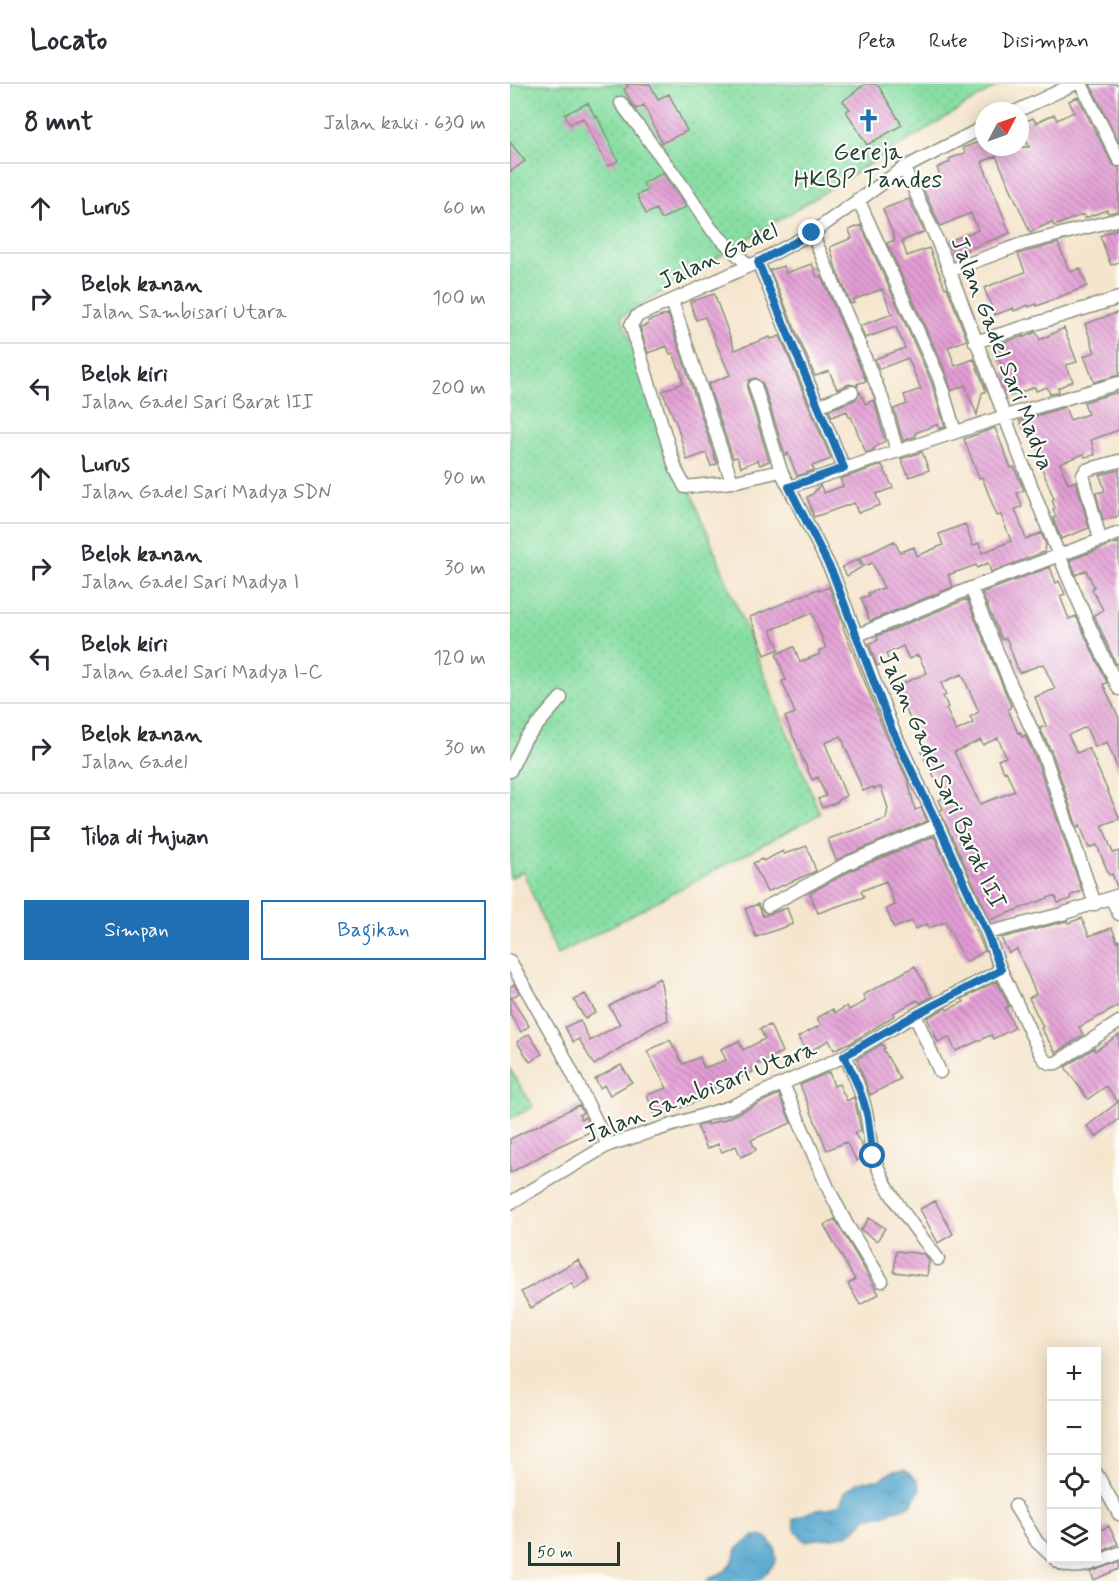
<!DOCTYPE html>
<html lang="id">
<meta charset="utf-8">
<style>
body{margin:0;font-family:Mynerve,sans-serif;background:#f7f7f7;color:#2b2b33}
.controls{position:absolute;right:18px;bottom:18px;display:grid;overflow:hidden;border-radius:0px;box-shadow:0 3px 15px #0003}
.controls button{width:54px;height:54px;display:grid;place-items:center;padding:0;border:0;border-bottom:2px solid #e1e1e2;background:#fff;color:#2b2b33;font:30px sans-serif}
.compass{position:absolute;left:465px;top:18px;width:54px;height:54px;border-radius:50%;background:#fff;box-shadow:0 3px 15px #0003;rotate:49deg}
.scale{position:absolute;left:18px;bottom:15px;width:92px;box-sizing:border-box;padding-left:6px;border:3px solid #1f3d34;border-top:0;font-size:16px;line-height:21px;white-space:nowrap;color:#1f3d34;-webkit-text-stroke:4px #fdfcf7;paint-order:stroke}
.stop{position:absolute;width:18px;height:18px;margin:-14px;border:4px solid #1f6fb2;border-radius:50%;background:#fff}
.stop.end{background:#1f6fb2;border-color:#fff;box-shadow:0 2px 6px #0008}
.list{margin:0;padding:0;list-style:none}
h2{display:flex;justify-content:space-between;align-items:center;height:78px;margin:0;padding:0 24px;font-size:26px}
h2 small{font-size:20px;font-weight:400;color:#7c7c81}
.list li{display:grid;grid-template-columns:39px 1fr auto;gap:18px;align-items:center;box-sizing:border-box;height:90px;padding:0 24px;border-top:2px solid #e1e1e2}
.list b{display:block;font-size:22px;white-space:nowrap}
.list p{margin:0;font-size:20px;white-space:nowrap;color:#7c7c81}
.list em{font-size:20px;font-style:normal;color:#7c7c81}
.actions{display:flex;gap:12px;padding:18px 24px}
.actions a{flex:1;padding:14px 0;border:2px solid #1f6fb2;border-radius:0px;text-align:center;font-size:21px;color:#1f6fb2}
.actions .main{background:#1f6fb2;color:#fff}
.icon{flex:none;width:33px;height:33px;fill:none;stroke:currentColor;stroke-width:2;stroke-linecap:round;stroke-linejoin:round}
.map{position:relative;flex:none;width:609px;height:1497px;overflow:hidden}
header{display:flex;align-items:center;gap:36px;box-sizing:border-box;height:84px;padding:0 30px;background:#fff;border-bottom:2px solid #e1e1e2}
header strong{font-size:28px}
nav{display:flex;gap:33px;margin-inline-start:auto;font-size:21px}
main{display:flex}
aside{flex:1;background:#fff}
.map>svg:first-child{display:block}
</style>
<header>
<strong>Locato</strong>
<nav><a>Peta</a><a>Rute</a><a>Disimpan</a></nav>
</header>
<main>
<aside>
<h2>8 mnt<small>Jalan kaki · 630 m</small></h2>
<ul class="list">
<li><svg class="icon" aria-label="ahead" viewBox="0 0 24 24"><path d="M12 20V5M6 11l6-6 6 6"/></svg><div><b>Lurus</b></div><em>60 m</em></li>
<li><svg class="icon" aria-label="right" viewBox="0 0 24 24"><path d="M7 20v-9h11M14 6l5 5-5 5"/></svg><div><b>Belok kanan</b><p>Jalan Sambisari Utara</p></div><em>100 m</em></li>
<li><svg class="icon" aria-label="left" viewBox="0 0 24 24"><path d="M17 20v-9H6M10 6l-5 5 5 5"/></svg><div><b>Belok kiri</b><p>Jalan Gadel Sari Barat III</p></div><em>200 m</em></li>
<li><svg class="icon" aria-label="ahead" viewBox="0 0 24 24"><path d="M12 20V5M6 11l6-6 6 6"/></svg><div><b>Lurus</b><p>Jalan Gadel Sari Madya SDN</p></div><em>90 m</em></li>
<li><svg class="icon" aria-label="right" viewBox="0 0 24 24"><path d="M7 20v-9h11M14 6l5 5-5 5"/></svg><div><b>Belok kanan</b><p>Jalan Gadel Sari Madya I</p></div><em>30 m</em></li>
<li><svg class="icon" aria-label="left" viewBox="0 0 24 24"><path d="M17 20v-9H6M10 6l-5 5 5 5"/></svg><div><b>Belok kiri</b><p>Jalan Gadel Sari Madya I-C</p></div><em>120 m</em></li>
<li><svg class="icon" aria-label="right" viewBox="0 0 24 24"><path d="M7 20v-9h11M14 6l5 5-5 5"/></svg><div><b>Belok kanan</b><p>Jalan Gadel</p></div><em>30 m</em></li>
<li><svg class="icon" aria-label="arrive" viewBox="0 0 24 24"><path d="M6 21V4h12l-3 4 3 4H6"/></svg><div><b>Tiba di tujuan</b></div></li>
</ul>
<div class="actions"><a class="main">Simpan</a><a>Bagikan</a></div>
</aside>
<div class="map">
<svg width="609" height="1497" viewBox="0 0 609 1497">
<defs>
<pattern id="grass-dots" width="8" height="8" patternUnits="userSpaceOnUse" patternTransform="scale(1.5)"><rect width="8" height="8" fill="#87dea3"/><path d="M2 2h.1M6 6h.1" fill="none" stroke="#74bf8d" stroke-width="1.8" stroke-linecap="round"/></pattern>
<pattern id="water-ripples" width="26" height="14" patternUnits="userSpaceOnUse" patternTransform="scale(1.5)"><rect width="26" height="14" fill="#52a6ce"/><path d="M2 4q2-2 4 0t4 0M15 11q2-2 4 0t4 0" fill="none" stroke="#4388a8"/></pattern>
<pattern id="building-back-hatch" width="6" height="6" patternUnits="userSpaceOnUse" patternTransform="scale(1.5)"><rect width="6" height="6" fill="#e39dd4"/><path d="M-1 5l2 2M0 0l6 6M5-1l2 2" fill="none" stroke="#b781ad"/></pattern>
</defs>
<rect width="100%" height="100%" fill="#fdfcf7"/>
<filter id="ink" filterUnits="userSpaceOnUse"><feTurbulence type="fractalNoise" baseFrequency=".0167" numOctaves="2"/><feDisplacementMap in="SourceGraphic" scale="12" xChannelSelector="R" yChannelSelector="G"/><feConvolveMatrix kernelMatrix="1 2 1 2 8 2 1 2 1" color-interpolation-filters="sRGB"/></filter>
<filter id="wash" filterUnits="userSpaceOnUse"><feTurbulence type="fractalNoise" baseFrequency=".008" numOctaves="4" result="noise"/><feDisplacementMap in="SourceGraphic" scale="24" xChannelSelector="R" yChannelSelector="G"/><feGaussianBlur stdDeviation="1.35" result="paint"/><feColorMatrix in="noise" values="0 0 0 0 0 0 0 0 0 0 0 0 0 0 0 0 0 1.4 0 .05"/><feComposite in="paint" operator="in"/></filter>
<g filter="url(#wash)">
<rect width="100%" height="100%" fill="#f5e5cd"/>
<path fill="url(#grass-dots)" stroke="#538e6c" stroke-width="1.5" d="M0,0h490l-379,233 199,497 -263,141 -34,-84 -13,7z
M0,985l23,38 -23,12z"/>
<path fill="url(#water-ripples)" stroke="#387281" stroke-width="1.5" d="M395,1386l12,10 3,9 -9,16 -31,11 -13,1c-23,29 -30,17 -62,24l-9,-9 -3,-13 22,-9 13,-1 12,-5 6,-13 12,-9 21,-2 14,-9z
M244,1452l12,1 9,11 1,14 -13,15 -7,4h-50l19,-10 7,-8 5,-14z"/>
<g id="blocks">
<path fill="url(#building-back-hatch)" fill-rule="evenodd" d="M116,0h24l8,15 11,-5 18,37 -25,12 -18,-38 -8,4 -5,-6 -7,-14 4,-2z
M355,0h10l4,3 23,38 -35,20 -21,-34 4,-2 -7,-8z
M580,0h29v58z
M568,13l34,67 7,4v43l-11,2 -1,-3 -22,8 -1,-4 -30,12 -2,-4 -22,10 -34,-76 -14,6 28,71 -56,22 -6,-14 30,-11 -7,-17 -31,13 -19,-42 19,-8 -3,-8 13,-6 -1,-3 16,-6 -2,-5 18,-7 3,6h45l-9,-23 13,-6 3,5 18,-9 3,6 17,-8 -5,-11z
M78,19l7,14 2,-1 21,45 -10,5 -25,-48 -13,6 -5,-10z
M0,58l15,19 -15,11z
M153,89l23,34 -25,12 -5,-10 -10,5 -9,-19 10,-4 -4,-8z
M399,115l15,33 -22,9 5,15 22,-8 16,40 2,-1 20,53 -19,7 7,19 19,-7 12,32 -4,2 -5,22 -12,-30 -14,6 -4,-16 -60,-132 8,-3 -12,-31z
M351,141l70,156 14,46 -6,2 -1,-5 -23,9 1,3 -13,5 -9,-32 13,-5 -3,-9 17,-6 -13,-31 -29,11 -4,-10 30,-11 -9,-21 -31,11 -5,-12 32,-12 -10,-25 -29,11 1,3 -3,1 -15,-35 -6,-22 22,-9 -3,-8z
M609,144v34l-8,3 -11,-29z
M548,159l10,25h1l2,4 9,-4 7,18 -50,20 -1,-2 -7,3 -1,-2 -14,6 -1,-3 -18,7 -11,-27 41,-16 -7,-18z
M302,180l5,13 4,-1 45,105 -9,3 1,2 -9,-2 -12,5 -8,-18 -14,5 -45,-106 14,-4 2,7z
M204,210l21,56 35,-13 1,2 9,-3 51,123 -19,7 2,4 -17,6 -9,-23 -3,2 -22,-71 -7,-6 -7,2 -2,8 22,73 -9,4 -2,-5 -17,7 -4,-10 -4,1 -25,-74 22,-9 -25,-58 -9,3 -6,-18z
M609,228v63l-25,7 -10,-26 11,-4 -10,-28z
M158,230l49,150 -6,2 -5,-13 -19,7 -10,-35 -15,-34 21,-8 -2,-9 -8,-21 -3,1 -3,-8 -19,7 -8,-26 9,-3 -1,-3z
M554,244l13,34 -11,3 7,16 -15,7 1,4 -9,2 -3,-7 -11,4 -1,-4 -25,9 -8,-22 4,-1 -12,-24 11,-6 -1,-1 20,-6v1l12,-5 4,8z
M350,308l5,12 9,-4 11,41 -12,8 1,1 -8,3 -15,-36h-2l-2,-6 -15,6 -3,-7 26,-10z
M609,308v38l-28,10 4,15 -10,2 -1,-3 -24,9 8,21 8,-3 13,47 -28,11 -8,-21 3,-1 -3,-8 2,-1 -3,-8 2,-1 -15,-38 3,-1 -7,-19 -3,1 -6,-13 -2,1 -4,-9 45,-14 5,13 18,-6 -4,-12z
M485,344l16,40 3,-1 10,23 -7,3 5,14 -7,2 11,30 15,-6 5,12 -2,7 -53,20 -3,-9 -11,5 -1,-3 -28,10 5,12 -83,34 -9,-23 8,-2 -1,-3 16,-5 -12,-25 -8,3 -4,-8 34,-17 6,11 14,-5 3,9 26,-11 -4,-11 26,-10 8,22 6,-3 3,10 29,-12 -10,-26 -4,1 -15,-39 -3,1 -15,-39z
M412,368l7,18 -20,7 -8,-18z
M372,381l11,23 -17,6 4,11 -22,8 -4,-10 -40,14 -7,-20 6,-3 7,-9 4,8 19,-7 -3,-7z
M609,386v46l-16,4 -7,-27 9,-2 -5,-16z
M609,458v121l-3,1 -22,-49 9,-5 -11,-21 2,-2 -8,-17 -10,5 -6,-15z
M348,475l4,8 -15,9 -5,-9z
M540,483l6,16 3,-2 6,13 -5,2 9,23 7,-3 31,67 -4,1 16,34v54l-12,-30 -12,5 -9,-20 -18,8 9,18 12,-5 30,69v2l-17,6 11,28 6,-2v36h-2l-5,-13 -3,1 -12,-30 -8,3 -9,-23 -3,2 -24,-72 -13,-27 6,-2 -11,-29 20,-8 -12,-25 -24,9 -11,-31 -2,-4 -4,2 -20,-47z
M319,503l15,39 -1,1 42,106 23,48 7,29 6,-2 6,13 -91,39 -8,-21 58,-20 2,-11 -7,-21 -7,2 -1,-2 -10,4 -22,-55 -16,7 21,53 -8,4v2l-16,6 -4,-9 8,-3 -8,-19 -6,3 -27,-63 10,-4 -13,-32 4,-1 -10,-26 18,-7 6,15 20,-8 -1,-3 7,-3 -14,-35 -41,17 8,19 -14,6 -15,-38 68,-28 1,2z
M457,515l44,107 -3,4 10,23 2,-1 2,5 3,-2 12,26 45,130 -12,5 1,3 -13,4 -2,-6 -3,-1 -63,24 -50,-109 3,-2 -4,-9 6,-3 -24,-45 4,-2 -30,-63 32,-14 -9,-18 -9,4 -6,-13 -17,8 3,7 -12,5 -8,-22 9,-4 -1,-4zM452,590l17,38 -9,5 3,6 -17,8 -10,-23 2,-1 -5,-11 3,-1 -5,-12zM488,654l8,19 -8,3 6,12 2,-1 9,20 -35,13 -26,-52 27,-12 2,5z
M424,752l51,115 -19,11 -21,-40 -16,6 -2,-4 -12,5 -3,-8 -18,7 -8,-19 9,-4 -9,-24 -25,10 3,6 -46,16 -8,-20 42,-23z
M297,762l9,25 -49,21 -14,-29 9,-4 1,2 20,-10 1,3z
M248,820l5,12 24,-8 6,16 -37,13 -11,-28z
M572,834l7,18 23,-8 5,13 2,-1v66l-40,21 4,8 -27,18 -15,-25 2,-1 -14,-29 7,-4 -19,-45 -8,4 -8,-15 66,-17 1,2z
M405,882l17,31 -12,6 -3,-3 -24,13 1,3 -45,28 -1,-1 -14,7 -5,-10 -22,13 -9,-16 23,-12 -4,-7 16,-9 2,4 12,-7 2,4 17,-9 -3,-6z
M150,894l8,42 -17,8 -57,37 -15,-26 -6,3 -8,-15 15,-7 10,21 30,-17 -11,-18z
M487,897l12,25 -4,2 10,20 -22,11 -2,-4 -35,16 -7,-14 -11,5 -11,-24 19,-10 1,2 17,-8 -2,-3z
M4,900l5,9 -8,5 18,28 -8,6 -11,-18v-27z
M75,910l11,18 -11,7 -11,-19z
M260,941l12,27 -31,15 2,5 -40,16 1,2 -18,8 2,3 -42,17 -9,-23 20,-7 -20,-37 23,-11 13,24 17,-7 4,11 22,-8 -5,-11 18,-8 4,9 22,-11 -5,-10z
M19,950l13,20 -12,8 -13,-20z
M609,951v84l-23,18 -9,-11 31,-24 -12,-16 -18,13 -23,-32 29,-19 1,3z
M372,960l3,4 -2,1 17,30 -30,16 -13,-36z
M111,981l11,17 -22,13 -6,-10 -4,3 -5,-9z
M319,988l5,14 5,-2 8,17 7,-4 7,33 -7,3 8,12 2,10 -7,6 -11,-19 -19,8 -27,-65z
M269,1010l12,29 -40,17 5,10 -15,7 -5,-11 -14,6 -4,-8 -11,5 -10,-23 10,-3 1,2 12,-5 1,1z
M69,1021l4,8 -4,2 2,4 4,-2 7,14 -37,17 -45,25v-34z
M425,1117l18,33 -15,9 -18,-34z
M359,1134l16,10 -8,13 -16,-11z
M325,1135l44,75 -19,11 -12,-21 7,-4 -31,-55z
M386,1167l28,3 5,7 -2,15 -33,-4z
M68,1176l12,19 -15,10 -4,-6 -40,25 -10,-16z
M599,1442l9,18 -17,8 -5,-8v-12z
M609,1478v7l-25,11 -3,-8z"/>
</g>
</g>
<g filter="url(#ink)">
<use href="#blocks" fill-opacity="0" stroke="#8a9180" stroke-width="1.5"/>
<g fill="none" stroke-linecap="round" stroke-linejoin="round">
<defs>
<path id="street" d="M571,0l38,76
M111,19l61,82 30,45 37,36
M507,27l57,-27
M474,43l-80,41 -92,65 -54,29 -121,54 -6,9 45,145 9,17 47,-5 49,-11 52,103 60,156 45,95 49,108 14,37 40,85c5,7 7,9 15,8l63,-41
M394,84c16,35 33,69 46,104 54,140 103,283 169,417
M348,115l81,179 16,54
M302,149l70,165 15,53
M248,178l86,206
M439,187l73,-27 97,-25
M162,217l60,181
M465,258l144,-44
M245,302l26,85
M308,322l34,-14
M279,403l216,-71 114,-33
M590,455l-17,-64 3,-5 33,-9
M461,504l40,97 34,73 50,146
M348,551l113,-47 148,-55
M0,687l15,-32 36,-41
M601,814l8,16
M258,822l80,-43 90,-38
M477,849l75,-19 57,-19
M0,877l52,91 46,93
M405,931l25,57
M335,972c10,20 18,39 22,61 3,14 2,27 7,41 13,37 41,70 64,101
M273,1000l45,104 19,37 35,56
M0,1119l98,-58 122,-38 115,-51 70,-41 86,-45
M586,1389l23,41
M505,1422l22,36 15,14
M544,1474c17,18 46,3 65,-5"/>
</defs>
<use href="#street" stroke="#8a9180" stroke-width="15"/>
<use href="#street" stroke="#fff" stroke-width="12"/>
</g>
</g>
<g fill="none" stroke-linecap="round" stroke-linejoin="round" filter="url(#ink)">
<path stroke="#1f6fb2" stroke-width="8" d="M302,149l-54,29 86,206 -55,19 44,87 59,156 46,95 49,108 14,37 -86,45 -71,41c10,19 18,37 23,58 3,14 3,28 6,42"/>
</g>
<defs>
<symbol id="church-bare" viewBox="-9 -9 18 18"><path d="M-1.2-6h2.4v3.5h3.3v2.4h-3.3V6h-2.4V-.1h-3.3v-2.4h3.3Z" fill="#1f6fb2" stroke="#fdfcf7" stroke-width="2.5" paint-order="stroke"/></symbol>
</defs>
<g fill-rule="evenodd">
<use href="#church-bare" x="342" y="20" width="33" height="33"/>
</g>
<g text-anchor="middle" stroke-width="4.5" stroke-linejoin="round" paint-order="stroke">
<g font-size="24" fill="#1f3d34" stroke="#fdfcf7">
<text x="358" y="75">Gereja<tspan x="358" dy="28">HKBP Tandes</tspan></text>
</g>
<g font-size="24" fill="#1f3d34" stroke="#fdfcf7">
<text transform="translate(208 171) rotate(-25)" y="8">Jalan Gadel</text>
<text transform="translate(493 269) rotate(69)" y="8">Jalan Gadel Sari Madya</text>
<text transform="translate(433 696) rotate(66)" y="8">Jalan Gadel Sari Barat III</text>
<text transform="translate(190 1007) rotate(-21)" y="8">Jalan Sambisari Utara</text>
</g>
</g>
</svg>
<div class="controls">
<button>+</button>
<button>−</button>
<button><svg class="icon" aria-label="locate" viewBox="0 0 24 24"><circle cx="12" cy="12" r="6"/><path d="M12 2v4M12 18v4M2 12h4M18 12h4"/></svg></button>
<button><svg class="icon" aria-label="layers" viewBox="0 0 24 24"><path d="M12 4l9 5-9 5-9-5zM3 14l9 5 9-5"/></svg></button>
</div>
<svg class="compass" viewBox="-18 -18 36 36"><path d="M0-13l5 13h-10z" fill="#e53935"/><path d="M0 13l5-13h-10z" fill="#7c7c81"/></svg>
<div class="scale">50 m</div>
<div class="stop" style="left:363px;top:1072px"></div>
<div class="stop end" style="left:302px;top:149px"></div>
</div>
</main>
